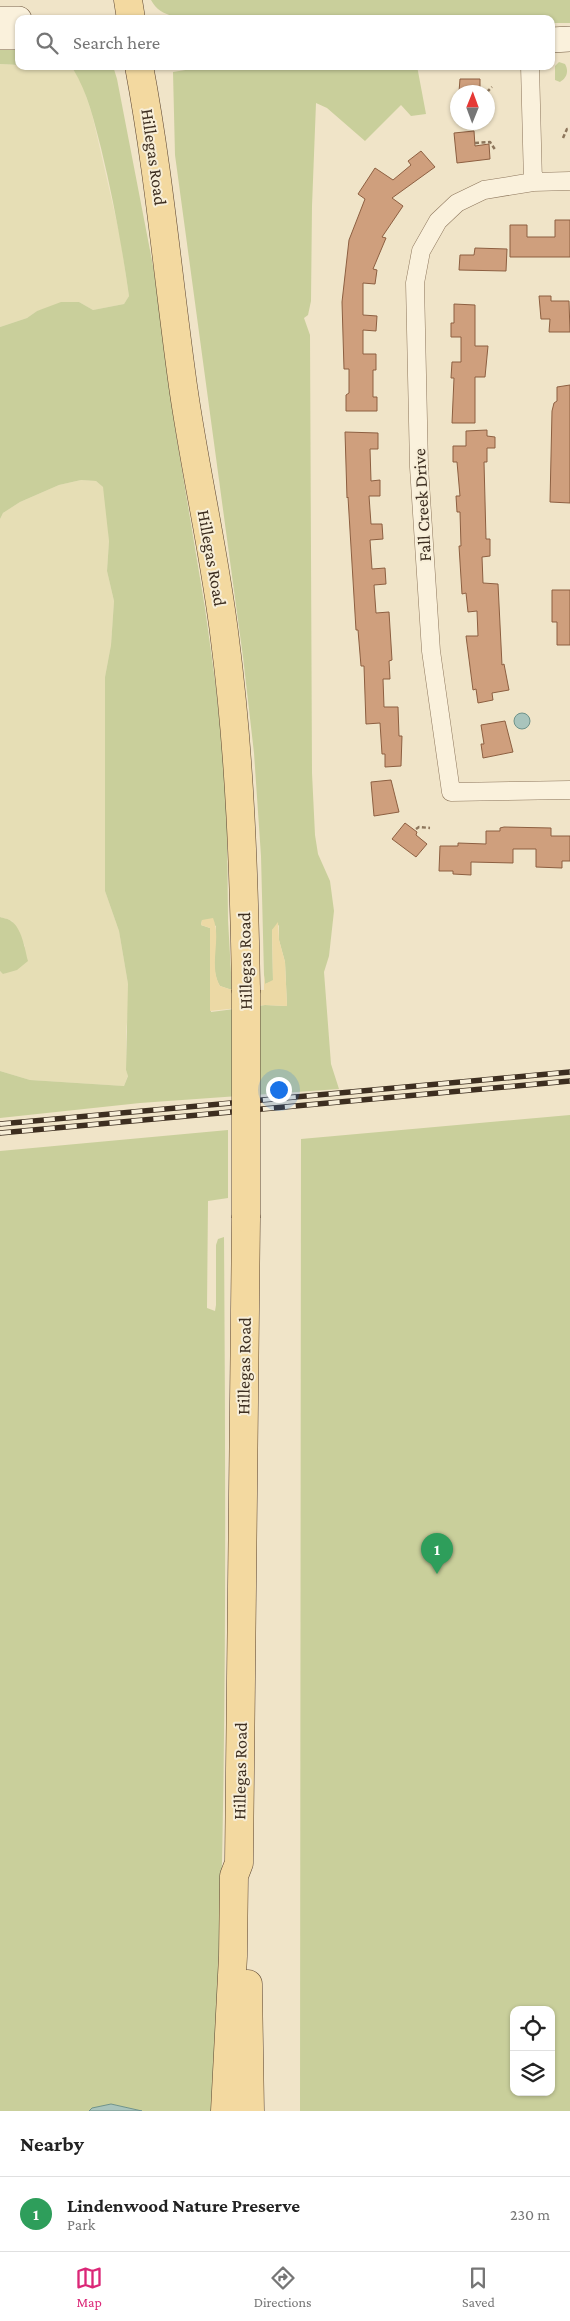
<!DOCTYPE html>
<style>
body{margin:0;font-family:"Crimson Pro",serif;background:#f2f2f2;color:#222}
.controls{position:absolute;right:15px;bottom:15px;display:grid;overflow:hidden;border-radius:10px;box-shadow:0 1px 4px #0004}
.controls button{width:45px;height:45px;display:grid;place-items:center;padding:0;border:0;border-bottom:1px solid #e0e0e0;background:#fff;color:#222;font:25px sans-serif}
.compass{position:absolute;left:450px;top:85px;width:45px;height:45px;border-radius:50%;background:#fff;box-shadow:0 1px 4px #0004;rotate:1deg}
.you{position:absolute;left:278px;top:1089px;width:18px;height:18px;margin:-12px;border:4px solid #fff;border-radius:50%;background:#1a73e8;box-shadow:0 0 0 8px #1a73e833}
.badge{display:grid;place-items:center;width:32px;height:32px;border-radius:50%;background:#db2777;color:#fff;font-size:16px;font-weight:700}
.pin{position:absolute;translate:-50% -41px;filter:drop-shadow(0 1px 2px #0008)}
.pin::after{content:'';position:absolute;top:26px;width:18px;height:15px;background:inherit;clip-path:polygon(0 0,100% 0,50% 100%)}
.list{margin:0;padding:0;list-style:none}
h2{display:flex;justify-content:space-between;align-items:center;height:65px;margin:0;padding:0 20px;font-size:21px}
h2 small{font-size:16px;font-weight:400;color:#767676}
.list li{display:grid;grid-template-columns:32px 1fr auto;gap:15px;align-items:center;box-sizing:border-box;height:75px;padding:0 20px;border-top:1px solid #e0e0e0}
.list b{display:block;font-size:19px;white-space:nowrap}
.list p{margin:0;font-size:16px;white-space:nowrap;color:#767676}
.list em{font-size:16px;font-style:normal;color:#767676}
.icon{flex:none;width:28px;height:28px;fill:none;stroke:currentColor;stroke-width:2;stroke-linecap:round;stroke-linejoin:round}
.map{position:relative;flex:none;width:570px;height:2111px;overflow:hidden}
.search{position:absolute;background:#fff;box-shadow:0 1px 4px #0004;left:15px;right:15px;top:15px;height:55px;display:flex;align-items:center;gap:12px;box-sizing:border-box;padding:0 18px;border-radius:10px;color:#767676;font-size:19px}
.sheet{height:140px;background:#fff}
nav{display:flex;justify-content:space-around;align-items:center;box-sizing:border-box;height:70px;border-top:1px solid #e0e0e0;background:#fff;font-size:14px;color:#767676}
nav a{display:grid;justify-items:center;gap:2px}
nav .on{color:#db2777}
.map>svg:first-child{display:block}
</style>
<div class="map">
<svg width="570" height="2111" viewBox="0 0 570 2111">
<rect width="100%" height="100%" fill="#f0e4c8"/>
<path fill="#e6deb5" d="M0,64l73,5 9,15 10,30 28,122 9,60 -5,8 -31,6 -14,-8 -42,9 -10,7 -27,9z
M81,480l15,1 7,6 3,10 3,44 -2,30 7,30 -3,44 -6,32v214l14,40 9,53 1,21 -3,26v39l2,5 -4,11 -94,-6 -30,-9v-100l4,3 21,-28 -13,-25 -12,-4v-398l3,-6 17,-11 39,-17z"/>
<path fill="#c9cf9b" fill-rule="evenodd" d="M151,0h419v23h-19v-4h-350c-19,-2 -40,0 -50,-19z
M0,47h19v18l-19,-1z
M559,62l6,2c4,7 2,14 -5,18l-5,-2v-14z
M32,66h81l4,13 37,192 22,163 29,174 11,80 8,75 3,60 1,97 4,70 -12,-4c-10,-16 -4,-42 -4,-60l-14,-6 -1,5 9,3 1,84 54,-7 22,1 -2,-44 -6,-22v-15l-7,5 1,51 -8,3 -1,-9 -3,-119 -7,-103 -11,-96 -68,-502 -2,-83 37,-6h207l9,48 -15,2 -10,-11 -36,36 -38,-33 -11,-5 -4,103 -1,95 -3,14 -4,3 6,17 2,438 3,62 3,19 12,27 4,30 -5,45 -5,16 7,92 8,25 -199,14 -140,15v-47l30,9 94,6 4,-10 -2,-6 2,-86 -9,-53 -14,-40v-214l6,-32 3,-44 -7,-30 2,-30 -6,-54 -7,-6 -15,-1 -22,5 -39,17 -17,11 -3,6v-192l27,-9 10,-7 24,-9h18l14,8 31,-6 5,-8c-7,-49 -16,-99 -28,-148 -7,-27 -13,-55 -28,-79z
M0,917c3,1 9,2 11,4 11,7 14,29 17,40l-11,9 -14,4 -3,-3z
M570,1115v996h-270l1,-972zM514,2010h37v82h-37z
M228,1130v68l-20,3 -1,107 8,3 1,-6v-60l2,-6 6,-2c2,292 3,583 -10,874h-72l-31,-7 -18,4 -4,3h-89v-960z"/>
<path fill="#ecd9a5" d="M213,918c9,21 -5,47 7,68l9,3 35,1v-15l1,9 8,-4 -1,-50 6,-8 1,18 6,22 2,44 -22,-1 -55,6v-83l-9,-3 1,-5z"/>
<path fill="#a9c4bc" stroke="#6f938a" d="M514 721a8 8 0 1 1 16 0a8 8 0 1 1-16 0Z
M111,2104l31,7h-53l3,-3z"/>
<path fill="#cf9f7d" stroke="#8d5f41" d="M460,79h20v13h-21z
M474,131l1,15 14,-2 1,15 -33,4 -3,-30z
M421,151l14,16 -43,31 11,8 -21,31 4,1 -13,31 4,1 -2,14 -12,-1v32l14,1 -1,15 -13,-1v24h13v16h-3v27h4v14h-31v-16l3,-2v-24h-5l-2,-67 7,-62 16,-41 -7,-5 17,-26 18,12 18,-15 -3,-4z
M555,220h15v37h-60v-32h17v12h28z
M475,248l32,1 -1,22 -47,-1 1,-15h14z
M539,296h12v5h18l1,31h-21l1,-13h-9z
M454,304l21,1v41h13l-3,31h-10v46h-23l2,-45h-3l1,-16h9v-25h-10v-14h3z
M570,385v118l-20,-1 2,-91 2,-8 3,-2v-14z
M487,430v6l8,1v11h-8v14h-3l2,77h4v17l-8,1 1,26 15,1 4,81 2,-1 5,26 -17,3 1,7 -15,3 -2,-14 -3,1 -7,-54h12l-1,-25 -9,1 -2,-19 -4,1 -3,-48h2l-1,-34h-3l-1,-16h4l-3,-34h-4v-16h13v-15z
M345,432l33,1v16h-8l1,32 9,-1v16h-11l2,28h11l1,15 -13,1 2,29 13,-1 1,16 -12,1 2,28 13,-1 3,48 -3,1 1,18h-7l1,28h14l1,29h3l-1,30 -16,1v-13h-3l-2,-31 -14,1 -2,-58h-3l-3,-36h-2l-8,-133 -1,1z
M552,590h18v55h-13v-23h-5z
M505,721l8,31 -30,6 -2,-14h3l-3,-19z
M391,780l8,32 -25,4 -3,-34z
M405,823l12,9 -1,3 11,9 -11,13 -24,-18z
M504,827l47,1v8h19v25h-8v7l-26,-1v-18h-23v14l-42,-1v13l-18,-1v-3h-14l1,-25h18v-3l28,1v-13h14v-3z"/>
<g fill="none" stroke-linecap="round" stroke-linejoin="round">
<defs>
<path id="minor" d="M530,66l3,116
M570,181l-37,1 -49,8 -27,13 -19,18 -17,30 -6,32 4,184 12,184 20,141 119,-2"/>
<path id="secondary" d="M0,19h19
M0,37h19
M551,40l19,-1"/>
<path id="primary" d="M128,0l3,19
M139,66c20,106 29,213 44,320 12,85 32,169 42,254 15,116 19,233 21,350
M248,1984l2,127
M225,2111l8,-155 1,-80 5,-13 7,-645"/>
</defs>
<use href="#minor" stroke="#8d765c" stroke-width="19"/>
<use href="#secondary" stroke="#6f573f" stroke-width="26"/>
<use href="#primary" stroke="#5b4430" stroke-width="29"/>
<path stroke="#8d765c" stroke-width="2.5" stroke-dasharray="4 2.5" stroke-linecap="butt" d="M487,92l5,-5
M563,138l4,-9h3
M475,143l15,-1 6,9
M416,829l3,-2 11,1"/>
<use href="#minor" stroke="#faf1dc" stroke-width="18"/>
<use href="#secondary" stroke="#faf1dc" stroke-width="25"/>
<use href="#primary" stroke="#f3d9a0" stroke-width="28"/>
<defs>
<path id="rail" d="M0,1124l570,-52
M0,1133l570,-52"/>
</defs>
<use href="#rail" stroke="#3d2e20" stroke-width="5.5"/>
<use href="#rail" stroke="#f7eed8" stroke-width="4" stroke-dasharray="11" stroke-linecap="butt"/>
<defs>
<path id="primary-bridge" d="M246,1218v-228"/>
</defs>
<use href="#primary-bridge" stroke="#5b4430" stroke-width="29" stroke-linecap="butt"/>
<use href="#primary-bridge" stroke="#f3d9a0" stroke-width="28"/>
</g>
<g text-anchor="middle" stroke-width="4" stroke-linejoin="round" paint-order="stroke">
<g font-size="18" fill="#3d2e20" stroke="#f7eed8">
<text transform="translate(154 157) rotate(82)" y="6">Hillegas Road</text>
<text transform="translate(422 505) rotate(-93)" y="6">Fall Creek Drive</text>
<text transform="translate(212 558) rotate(80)" y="6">Hillegas Road</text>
<text transform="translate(245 961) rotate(-91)" y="6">Hillegas Road</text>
<text transform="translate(244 1366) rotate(-89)" y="6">Hillegas Road</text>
<text transform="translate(240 1771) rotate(-89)" y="6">Hillegas Road</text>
</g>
</g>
</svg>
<div class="controls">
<button><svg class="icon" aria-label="locate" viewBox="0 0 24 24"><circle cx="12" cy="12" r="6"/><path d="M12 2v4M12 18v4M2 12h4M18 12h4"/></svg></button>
<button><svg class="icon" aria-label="layers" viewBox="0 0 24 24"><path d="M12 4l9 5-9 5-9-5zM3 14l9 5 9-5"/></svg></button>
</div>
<svg class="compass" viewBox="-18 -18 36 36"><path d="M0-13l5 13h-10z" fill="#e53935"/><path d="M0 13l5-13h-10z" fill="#767676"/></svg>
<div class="you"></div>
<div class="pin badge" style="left:437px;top:1574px;background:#2e9e5b">1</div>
<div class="search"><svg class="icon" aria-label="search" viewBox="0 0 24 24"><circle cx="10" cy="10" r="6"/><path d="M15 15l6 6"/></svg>Search here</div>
</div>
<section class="sheet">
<h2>Nearby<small></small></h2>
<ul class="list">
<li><span class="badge" style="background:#2e9e5b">1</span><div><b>Lindenwood Nature Preserve</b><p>Park</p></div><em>230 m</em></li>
</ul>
</section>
<nav>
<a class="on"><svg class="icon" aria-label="map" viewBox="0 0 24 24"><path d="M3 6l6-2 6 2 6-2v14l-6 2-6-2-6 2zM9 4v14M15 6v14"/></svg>Map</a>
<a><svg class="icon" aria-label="directions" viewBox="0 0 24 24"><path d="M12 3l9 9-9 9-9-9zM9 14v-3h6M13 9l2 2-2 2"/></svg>Directions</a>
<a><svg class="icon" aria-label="saved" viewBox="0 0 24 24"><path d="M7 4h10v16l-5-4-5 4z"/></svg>Saved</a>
</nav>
